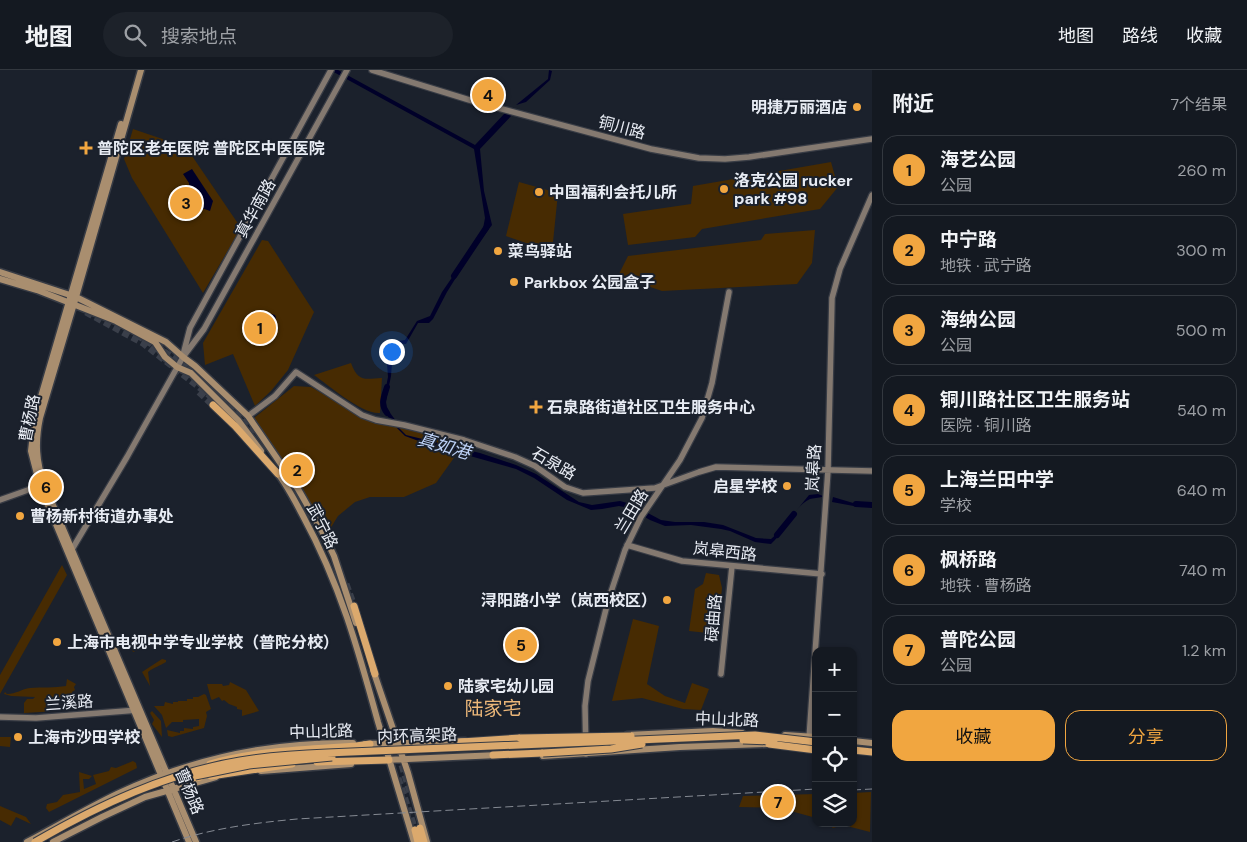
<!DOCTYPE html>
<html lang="zh">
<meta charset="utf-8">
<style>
body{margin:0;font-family:"DM Sans","Noto Sans SC",sans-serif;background:#1d222a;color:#f1f3f6}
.controls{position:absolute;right:15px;bottom:15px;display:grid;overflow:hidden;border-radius:10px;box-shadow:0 1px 4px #0004}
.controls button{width:45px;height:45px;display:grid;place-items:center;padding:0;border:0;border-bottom:1px solid #33383f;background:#141921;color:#f1f3f6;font:25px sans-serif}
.you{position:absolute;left:391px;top:281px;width:18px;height:18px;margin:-12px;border:4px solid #fff;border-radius:50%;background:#1a73e8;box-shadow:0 0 0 8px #1a73e833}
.badge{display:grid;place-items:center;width:32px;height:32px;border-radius:50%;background:#f1a640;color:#111;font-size:16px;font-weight:700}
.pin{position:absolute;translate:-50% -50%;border:2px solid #fff;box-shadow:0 1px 5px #0006}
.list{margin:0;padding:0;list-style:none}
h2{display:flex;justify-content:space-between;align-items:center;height:65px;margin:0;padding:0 20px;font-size:21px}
h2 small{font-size:16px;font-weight:400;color:#9da0a5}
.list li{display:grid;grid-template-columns:32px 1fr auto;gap:15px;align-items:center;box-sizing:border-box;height:70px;margin:0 10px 10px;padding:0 10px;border:1px solid #33383f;border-radius:15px}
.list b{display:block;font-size:19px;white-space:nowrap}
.list p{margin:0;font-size:16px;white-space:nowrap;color:#9da0a5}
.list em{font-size:16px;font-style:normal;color:#9da0a5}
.actions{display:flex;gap:10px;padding:15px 20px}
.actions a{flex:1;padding:11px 0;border:1px solid #f1a640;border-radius:15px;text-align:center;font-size:18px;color:#f1a640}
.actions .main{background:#f1a640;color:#111}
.icon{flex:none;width:28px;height:28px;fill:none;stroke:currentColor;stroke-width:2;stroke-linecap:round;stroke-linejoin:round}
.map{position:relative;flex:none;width:872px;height:772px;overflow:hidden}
header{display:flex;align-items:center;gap:30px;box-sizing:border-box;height:70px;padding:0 25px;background:#141921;border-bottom:1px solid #33383f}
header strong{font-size:24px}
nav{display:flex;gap:28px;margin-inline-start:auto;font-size:18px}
.search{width:350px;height:45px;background:#1d222a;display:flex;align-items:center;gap:12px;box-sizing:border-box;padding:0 18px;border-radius:28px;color:#9da0a5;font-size:19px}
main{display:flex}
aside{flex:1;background:#141921}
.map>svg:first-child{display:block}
</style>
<header>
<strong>地图</strong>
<div class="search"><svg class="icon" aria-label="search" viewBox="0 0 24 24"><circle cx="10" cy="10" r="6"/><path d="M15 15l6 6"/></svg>搜索地点</div>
<nav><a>地图</a><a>路线</a><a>收藏</a></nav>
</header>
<main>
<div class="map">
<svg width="872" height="772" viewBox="0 0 872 772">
<rect width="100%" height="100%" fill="#1b212c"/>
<path fill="#472b02" d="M133,59l53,18 55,81 -38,65 -71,-115 -8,-19z
M831,92l7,25 -18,22 -118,20 -7,8 -67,8 -5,-31 68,-10 2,-18z
M519,112l39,11 -6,59 -46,-16z
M815,160l-3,33 -15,21 -135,7 -44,-15 10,-20 133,-16 4,-6z
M262,170l6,1 46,71 -26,58 -17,21 -16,15 -22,-52 -28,11 -2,-22z
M351,293c7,19 13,16 31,15l-2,35c-17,2 -52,-28 -66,-38z
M294,316l17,1 56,32 93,23 -4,13 -20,28 -32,14h-34l-15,5 -17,14 -11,18 -73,-116z
M62,495l5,10 -67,119v-19z
M706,503l13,2 3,13 -5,46 -28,-3 6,-42 8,-5z
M633,549l26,7 -12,58 18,12 20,7 7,-20 17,6 -8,21 -18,-1 -41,-11 -30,3z
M152,564l6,4 -17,7 1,3 -9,4 -5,-12 4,-1 2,5 5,-5z
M162,589l4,1v2c-6,4 -12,5 -18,10l2,14 -8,-14z
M67,609l9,5 -2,3 1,3 -3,2v5l-16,2v8l1,4 -33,2v-10l3,-4h6l2,-2 -24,-1 -7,-2 1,-2 2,2c9,0 15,-5 23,-6 12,-1 25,0 36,-2z
M230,612l16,8 13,21 -17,5v-6l-5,-1v-2l-8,-3 -5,-4 -2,1 -3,-4 -7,3 -1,-1 -4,-15h15l1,2 6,-1z
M204,624l2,1 5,14 -5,3 1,4 -3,12 -32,9 -4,-1 -1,-6 13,3v-2h4v-3l9,1v-2l6,-1v-7l-16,1v2h-11l-6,6 -4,-13 -8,-9h10l1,-4 8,2v-2h5v-1h9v-2h6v-2h5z
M152,641l9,10 1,16 -10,-13 2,-4 -4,-7z
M0,667h11l-1,10 -10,-1z
M133,691l3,2 1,5 -88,44 -3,-4 1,-4 10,-2 6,-7 17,-3 -1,-20 13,4 -3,3h-6l1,10 12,-5 -3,-9 16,-4 2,-4 5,1z
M871,722l-1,40 -27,-7 -10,3 -6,-5h26v-30z
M816,724v24l-36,-10 -41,-1 4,-11z
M0,736l26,11 5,7 -15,-7 -5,9 -11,-6z"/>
<path fill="#000029" d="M330,0h8l137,75 30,-32 7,2 -32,34 4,42 8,34 -20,27 -25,40 -14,27 -4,4h-11l-12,21 -12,-1 -5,7 3,13 -1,13 -6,30 11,15 -8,-4 -6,-10 6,-30 -2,-27 6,-8 13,-2 12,-19 13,-5 12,-24 40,-58 3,-16 -11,-69z
M549,0l3,1 -2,9 -24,22 -10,3 32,-26z
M192,99l21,32 -3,10 -14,-5 -7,-16v-7l-6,-9z
M268,243l7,2 1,3 -2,7 -7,1 -3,-6v-6z
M395,356l3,1 8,8 74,18 36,12 20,9 43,28 13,3 28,-4 11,3 30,16 14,2h29l19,3 33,13 15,1 8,-7 30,-37 9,-1 5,2 -1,1c-3,1 -9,1 -12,2 -16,7 -25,33 -39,45l-16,-2 -25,-11 -9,-2 -30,-4 -26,1 -15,-6 -21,-12 -10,-2 -17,3 -11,1 -24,-10 -33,-22 -18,-9 -92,-26 -19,-7z
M833,427l27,8h12v2h-13l-27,-5z"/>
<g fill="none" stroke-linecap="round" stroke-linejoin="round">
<path stroke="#000029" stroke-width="6" d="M454,206l32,-48
M387,317c-3,10 -7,17 0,26
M856,434l16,1
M777,465l17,-21"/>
<path stroke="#3a3f4a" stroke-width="7" stroke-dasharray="7 3.5" stroke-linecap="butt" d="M86,242l57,31 70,55
M137,265c43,26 88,56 118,97
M199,322l14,13
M346,514l8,22
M399,685l11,37
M398,708l17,52"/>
<defs>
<path id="secondary" d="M372,0l104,32 175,47 48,9 26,1 24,-2 123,-18
M183,285l7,-27 141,-258
M248,346l27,-20 21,-24 66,43 14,5 28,5 60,15 51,17 20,9 30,21 18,6 72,-5 44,-16 17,-5 156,4
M0,430l42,-15
M627,475l55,16 140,13
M71,481l56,-94 56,-100 21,-28 143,-259
M721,604l11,-108
M0,647l36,1 102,-8
M809,669l19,-269 4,-172 8,-29 32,-74
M813,670l3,-30
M586,684l-1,-48 3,-25 20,-80 17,-51 16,-33 39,-57 22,-42 10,-35 17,-91"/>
<path id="primary" d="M141,0l-65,227 -36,121c-5,24 -4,43 4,66l152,358
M121,54l-86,293 -4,34 9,35 149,356
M0,202l76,25 90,45 17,15 12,9 53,50 50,73 24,42 12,25 22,67
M0,209l37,11 79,31 39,21 10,15 12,10 14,6 47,47 23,31
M276,401c11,14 19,30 27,45 37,68 55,133 75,206 12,40 24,80 36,120
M373,600l35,103 19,69
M627,665l86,-4 29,2
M785,665l31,2
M853,671l19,2
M365,674l100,-3
M543,686l137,-9 87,-3
M385,690l113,-5
M261,701l90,-7
M27,772c30,-16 59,-33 90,-48 76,-36 152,-52 236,-51
M53,772l49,-25 43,-20 71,-20"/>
<path id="highway" d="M213,335l22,21 43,48
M354,536l21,68
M461,672l59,-4
M853,680l19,2
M493,685l50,-2
M317,692l72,-2
M210,694c47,-14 96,-14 146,-18l14,-2
M211,706l81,-12
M181,710l19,-3
M420,758l4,14
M415,760l3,12"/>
</defs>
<use href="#secondary" stroke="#383c45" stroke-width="8"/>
<use href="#primary" stroke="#383c45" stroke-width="9"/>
<use href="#highway" stroke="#383c45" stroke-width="9"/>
<use href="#secondary" stroke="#847970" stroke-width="5.5"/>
<use href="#primary" stroke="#a98e6f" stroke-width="6"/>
<use href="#highway" stroke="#dba96d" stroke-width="7"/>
<path stroke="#858a93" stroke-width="1" stroke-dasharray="8 4" stroke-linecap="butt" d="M853,720l19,-1
M172,772c41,-14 83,-19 125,-23l519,-30"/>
<defs>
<path id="highway-bridge" d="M520,668l111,-2
M743,670l31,1
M769,674l47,6
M543,683l68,-4 31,-5
M195,706l54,-11 83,-8
M35,772c64,-37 132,-69 205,-81 29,-5 58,-7 87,-8l428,-18 61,7"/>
</defs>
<use href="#highway-bridge" stroke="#383c45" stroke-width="9" stroke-linecap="butt"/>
<use href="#highway-bridge" stroke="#dba96d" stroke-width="7"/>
</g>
<g fill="#f1a640" stroke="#1b212c" stroke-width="2">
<circle cx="857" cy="37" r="5"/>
<path d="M83.5 70.5h5v5h5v5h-5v5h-5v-5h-5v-5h5z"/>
<circle cx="724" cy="119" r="5"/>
<circle cx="539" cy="122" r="5"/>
<circle cx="498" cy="181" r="5"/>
<circle cx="514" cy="212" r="5"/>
<path d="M533.5 329.5h5v5h5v5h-5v5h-5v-5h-5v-5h5z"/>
<circle cx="787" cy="416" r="5"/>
<circle cx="20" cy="446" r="5"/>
<circle cx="667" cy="530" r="5"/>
<circle cx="57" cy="572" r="5"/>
<circle cx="448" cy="616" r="5"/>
<circle cx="18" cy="667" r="5"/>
</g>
<g text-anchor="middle" stroke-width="4" stroke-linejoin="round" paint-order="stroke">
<g font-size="16" font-weight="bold" fill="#e8ecf4" stroke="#1b212c" text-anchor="start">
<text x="847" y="43" text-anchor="end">明捷万丽酒店</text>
<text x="97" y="84">普陀区老年医院 普陀区中医医院</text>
<text x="734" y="116">洛克公园 rucker<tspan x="734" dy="18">park #98</tspan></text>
<text x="549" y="128">中国福利会托儿所</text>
<text x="508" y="187">菜鸟驿站</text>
<text x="524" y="218">Parkbox 公园盒子</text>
<text x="547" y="343">石泉路街道社区卫生服务中心</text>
<text x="777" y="422" text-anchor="end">启星学校</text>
<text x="30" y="452">曹杨新村街道办事处</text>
<text x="657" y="536" text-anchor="end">浔阳路小学（岚西校区）</text>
<text x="67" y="578">上海市电视中学专业学校（普陀分校）</text>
<text x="458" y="622">陆家宅幼儿园</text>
<text x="28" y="673">上海市沙田学校</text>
</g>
<g font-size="16" fill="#e8ecf4" stroke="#1b212c">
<text transform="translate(622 57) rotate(15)" y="6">铜川路</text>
<text transform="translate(255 138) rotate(-61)" y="6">真华南路</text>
<text transform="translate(29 348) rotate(-79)" y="6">曹杨路</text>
<text transform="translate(554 393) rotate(30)" y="6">石泉路</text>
<text transform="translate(813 398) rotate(-87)" y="6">岚皋路</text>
<text transform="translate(631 441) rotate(-59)" y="6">兰田路</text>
<text transform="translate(323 456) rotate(63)" y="6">武宁路</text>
<text transform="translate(725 481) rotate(6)" y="6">岚皋西路</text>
<text transform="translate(713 548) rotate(-85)" y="6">碌曲路</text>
<text transform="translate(69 632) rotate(-4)" y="6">兰溪路</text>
<text transform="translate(727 649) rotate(2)" y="6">中山北路</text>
<text transform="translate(321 661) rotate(-2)" y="6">中山北路</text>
<text transform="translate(417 665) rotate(-2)" y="6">内环高架路</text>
<text transform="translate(190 721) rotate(67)" y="6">曹杨路</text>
</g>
<g font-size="18" font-style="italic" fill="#bdd1f6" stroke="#1b212c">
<text transform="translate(444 376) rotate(16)" y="6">真如港</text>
</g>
<g font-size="19" fill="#ecb779" stroke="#1b212c">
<text x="493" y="645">陆家宅</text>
</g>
</g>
</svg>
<div class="controls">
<button>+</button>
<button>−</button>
<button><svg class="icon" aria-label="locate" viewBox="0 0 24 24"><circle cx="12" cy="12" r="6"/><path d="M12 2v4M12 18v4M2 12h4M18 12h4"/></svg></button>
<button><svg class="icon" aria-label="layers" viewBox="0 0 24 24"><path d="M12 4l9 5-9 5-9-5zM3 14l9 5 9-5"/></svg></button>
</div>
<div class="you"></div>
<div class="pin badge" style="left:260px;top:258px">1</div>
<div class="pin badge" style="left:297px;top:400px">2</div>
<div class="pin badge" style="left:186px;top:133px">3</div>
<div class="pin badge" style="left:488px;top:25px">4</div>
<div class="pin badge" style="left:521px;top:575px">5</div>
<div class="pin badge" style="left:46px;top:417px">6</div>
<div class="pin badge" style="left:778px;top:732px">7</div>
</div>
<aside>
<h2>附近<small>7个结果</small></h2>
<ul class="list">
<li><span class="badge">1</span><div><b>海艺公园</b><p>公园</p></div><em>260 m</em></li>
<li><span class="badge">2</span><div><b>中宁路</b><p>地铁 · 武宁路</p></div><em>300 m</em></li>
<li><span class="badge">3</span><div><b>海纳公园</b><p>公园</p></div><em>500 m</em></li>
<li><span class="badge">4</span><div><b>铜川路社区卫生服务站</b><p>医院 · 铜川路</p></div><em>540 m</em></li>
<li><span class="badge">5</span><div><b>上海兰田中学</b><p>学校</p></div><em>640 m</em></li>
<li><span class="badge">6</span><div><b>枫桥路</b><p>地铁 · 曹杨路</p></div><em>740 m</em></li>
<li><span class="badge">7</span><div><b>普陀公园</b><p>公园</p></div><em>1.2 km</em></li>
</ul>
<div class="actions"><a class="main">收藏</a><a>分享</a></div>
</aside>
</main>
